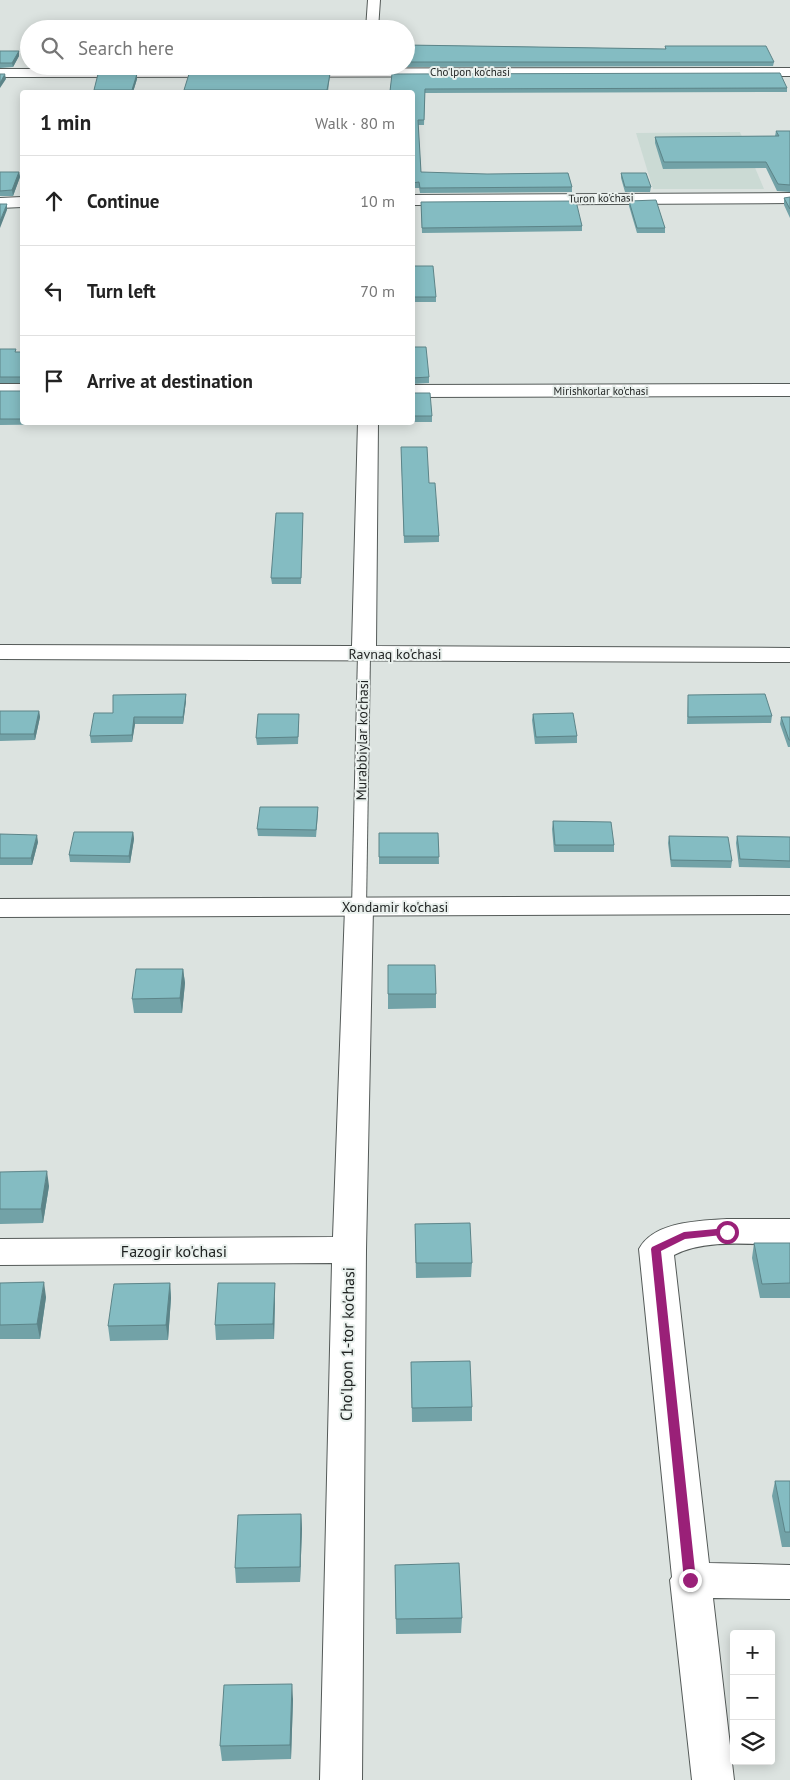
<!DOCTYPE html>
<meta charset="utf-8">
<style>
body{margin:0;font-family:"PT Sans",sans-serif;background:#f2f2f2;color:#222}
.controls{position:absolute;right:15px;bottom:15px;display:grid;overflow:hidden;border-radius:5px;box-shadow:0 2px 12px #0003}
.controls button{width:45px;height:45px;display:grid;place-items:center;padding:0;border:0;border-bottom:1px solid #e0e0e0;background:#fff;color:#222;font:25px sans-serif}
.stop{position:absolute;width:15px;height:15px;margin:-11px;border:4px solid #9a2078;border-radius:50%;background:#fff}
.stop.end{background:#9a2078;border-color:#fff;box-shadow:0 1px 5px #0008}
.list{margin:0;padding:0;list-style:none}
h2{display:flex;justify-content:space-between;align-items:center;height:65px;margin:0;padding:0 20px;font-size:21px}
h2 small{font-size:16px;font-weight:400;color:#767676}
.list li{display:grid;grid-template-columns:32px 1fr auto;gap:15px;align-items:center;box-sizing:border-box;height:90px;padding:0 20px;border-top:1px solid #e0e0e0}
.list b{display:block;font-size:19px;white-space:nowrap}
.list em{font-size:16px;font-style:normal;color:#767676}
.icon{flex:none;width:28px;height:28px;fill:none;stroke:currentColor;stroke-width:2;stroke-linecap:round;stroke-linejoin:round}
.map{position:relative;flex:none;width:790px;height:1780px;overflow:hidden}
.search{position:absolute;background:#fff;box-shadow:0 2px 12px #0003;left:20px;top:20px;width:395px;height:55px;display:flex;align-items:center;gap:12px;box-sizing:border-box;padding:0 18px;border-radius:28px;color:#767676;font-size:19px}
.panel{position:absolute;background:#fff;box-shadow:0 2px 12px #0003;left:20px;top:90px;width:395px;height:335px;border-radius:5px}
.map>svg:first-child{display:block}
</style>
<div class="map">
<svg width="790" height="1780" viewBox="0 0 790 1780">
<rect width="100%" height="100%" fill="#dce3e0"/>
<path fill="#cbdad4" d="M740,132l24,57h-111l-17,-56z"/>
<g fill="none" stroke-linecap="round" stroke-linejoin="round">
<defs>
<path id="lane" d="M364,650l6,4 -4,254 -2,3h-10l-2,-3 6,-254z"/>
<path id="street" d="M368,0h12l-2,29h-12z
M790,68v8l-790,1v-8z
M790,193v10l-378,2v-10z
M22,197v10l-22,1v-10z
M0,384h22v12h-22z
M790,384v12l-378,1v-12z
M358,422h20l-2,224 414,2v14l-790,-3v-14l352,1z
M359,899l10,3 4,6 -7,342 -4,530h-42l12,-517 -332,2v-26l333,-2 12,-329 4,-6z
M727,1219h63v26c-37,0 -83,-7 -116,10l35,308 81,2v34l-77,-1 21,182h-42l-22,-200 2,-3 -33,-328c15,-28 60,-28 88,-30z"/>
<path id="secondary" d="M790,896v18l-790,3v-18z"/>
</defs>
<use href="#lane" stroke="#545a58" stroke-width="2"/>
<use href="#street" stroke="#545a58" stroke-width="2"/>
<use href="#secondary" stroke="#545a58" stroke-width="2"/>
<use href="#lane" fill="#fff" fill-rule="evenodd"/>
<use href="#street" fill="#fff" fill-rule="evenodd"/>
<use href="#secondary" fill="#fff" fill-rule="evenodd"/>
</g>
<path fill="#72a2a7" d="M406,45l259,4v-3l109,16 -1,4 -380,1 13,-1z
M0,51h19v5l-6,11 -13,1z
M102,66h39v1h-38z
M194,66h138l-138,1z
M137,74v5l-4,13h-39v-2z
M330,74l-2,18h-144v-2z
M392,74l395,14v4l-362,1 -1,32h-6l3,47 151,15v5l-152,1 -1,-5h-7v-96h-22z
M776,131h14v61l-13,-1 -11,-23 -103,1 -8,-26v-6l120,-1z
M0,172h19l1,5 -7,19h-13z
M621,173l30,14 -1,5h-25l-4,-14z
M790,197v21l-6,-13v-7z
M629,201l36,27v5h-28l-8,-27z
M421,202l161,24v5l-160,2z
M412,266l24,31v5h-24z
M412,347l17,30v6l-17,1z
M0,349l16,3h6v31h-22z
M0,391h22v31h63l-1,2 -84,1z
M412,393l20,23v6h-20z
M142,422h30v3h-30z
M401,447l28,36 10,53v6l-35,1z
M303,519l-2,65h-29l-1,-6z
M186,694v7l-3,23h-48l-3,18 -41,1 -1,-7z
M688,695l84,21 -1,7 -84,1z
M0,711h39l1,6 -5,23 -35,1z
M533,714l44,22v7l-42,1 -3,-24z
M781,717h9v30h-2l-8,-23z
M299,721l-1,23 -41,1 -1,-7z
M318,814l-2,23 -58,-1 -1,-7z
M553,821l61,24v7h-60l-2,-23z
M133,832l1,7 -4,24 -60,-1 -1,-7z
M379,833h59l1,31h-60z
M0,834l38,8 -6,23h-32z
M669,836l63,25 -1,7 -60,-1 -3,-24z
M737,836l53,1v31l-51,-1 -3,-24z
M388,965l48,29v14l-48,1z
M183,969l2,14 -3,30h-48l-2,-14z
M0,1172l49,14 -6,37 -43,1z
M415,1224l57,39 -1,14 -55,1z
M754,1243h36v55h-30l-8,-40z
M0,1283l46,14 -6,42h-40z
M170,1283l1,15 -3,42 -58,1 -2,-15z
M275,1297l-1,42 -58,1 -1,-15z
M411,1362l61,45v14l-60,1z
M775,1481h15v66h-8l-10,-51z
M301,1514l1,15 -2,53 -64,1 -1,-15z
M395,1565l67,53 -1,15 -65,1z
M293,1699l-2,60 -69,2 -2,-15z"/>
<path fill="#5c8488" d="M19,51v5l-6,11 -1,-4z
M5,74l1,5 -6,9v-5z
M137,74v5l-4,13h-1v-2z
M19,172l1,5 -7,19 -1,-6z
M7,204v6l-7,18v-7z
M186,694v7l-3,23v-7z
M39,711l1,6 -5,23 -1,-6z
M134,717l1,7 -3,18v-7z
M133,832l1,7 -4,24 -1,-7z
M37,835l1,7 -6,23 -1,-7z
M183,969l2,14 -3,30 -2,-15z
M47,1171l2,15 -6,37 -2,-14z
M44,1282l2,15 -6,42 -3,-15z
M170,1283l1,15 -3,42 -2,-15z
M275,1283v14l-1,42 -1,-15z
M301,1514l1,15 -2,53v-15z
M292,1684l1,15 -2,60 -1,-14z"/>
<path fill="#84bcc2" stroke="#5c8488" d="M406,45l260,4 -1,-3h101l8,16h-368z
M0,51h19l-7,12h-12z
M780,73l7,15 -362,1 -1,31h-6l3,52 66,2 81,-1 4,14 -152,1 -1,-6 -7,1v-91h-19v-1h-3l2,-17z
M0,74h5l-5,9z
M98,74h39l-5,16h-38z
M189,74h141l-3,16h-143z
M776,131h14v54l-12,-1 -12,-22h-102l-9,-25 124,-1z
M0,172h19l-7,18 -12,1z
M621,173h25l5,14h-26z
M790,197v12l-6,-11z
M656,200l9,28h-28l-8,-27z
M576,201l6,25 -160,2 -1,-26z
M0,204h7l-7,17z
M412,266h21l3,31h-24z
M412,347h14l3,30 -17,1z
M0,349h16l-1,3h7v25h-22z
M0,391h22v28h-22z
M412,393h18l2,23h-20z
M401,447h26l2,36h6l4,53h-35z
M276,513h27l-2,65h-30z
M186,694l-3,23h-49l-2,18 -42,1 4,-23h19v-18z
M765,694l7,22 -84,1v-22z
M0,711h39l-5,23h-34z
M573,713l4,23 -41,1 -3,-23z
M258,714h41l-1,23 -42,1z
M781,717h9v23h-1z
M260,807h58l-2,23 -59,-1z
M553,821l58,1 3,23h-59z
M74,832h59l-4,24 -60,-1z
M379,833h59l1,24h-60z
M0,834l37,1 -6,23h-31z
M669,836l59,1 4,24 -61,-1z
M737,836l53,1v24l-50,-2z
M388,965h47l1,29h-48z
M136,969h47l-3,29 -48,1z
M47,1171l-6,38h-41v-37z
M470,1223l2,40h-56l-1,-39z
M754,1243h36v40l-28,1z
M44,1282l-7,42 -37,1v-42z
M170,1283l-4,42 -58,1 6,-42z
M218,1283h57l-2,41 -58,1z
M470,1361l2,46 -60,1 -1,-46z
M775,1481h15v51h-5z
M301,1514l-1,53 -65,1 3,-53z
M459,1563l3,55 -66,1 -1,-54z
M292,1684l-2,61 -70,1 4,-61z"/>
<path fill="#9a2078" d="M727,1228l5,4 -1,2 -46,5 -24,12 35,329 -2,4 -4,1 -4,-1 -2,-4 -33,-331 1,-2 32,-15z"/>
<g text-anchor="middle" stroke-width="4" stroke-linejoin="round" paint-order="stroke">
<g font-size="11" fill="#1e2120" stroke="#e9f0ed">
<text x="470" y="76">Cho'lpon ko'chasi</text>
<text transform="translate(601 198) rotate(-1)" y="4">Turon ko'chasi</text>
<text x="601" y="395">Mirishkorlar ko'chasi</text>
</g>
<g font-size="14" fill="#1e2120" stroke="#e9f0ed">
<text x="395" y="659">Ravnaq ko'chasi</text>
<text transform="translate(362 740) rotate(-89)" y="5">Murabbiylar ko'chasi</text>
<text x="395" y="912">Xondamir ko'chasi</text>
</g>
<g font-size="16" fill="#1e2120" stroke="#e9f0ed">
<text x="174" y="1257">Fazogir ko'chasi</text>
<text transform="translate(347 1344) rotate(-89)" y="6">Cho'lpon 1-tor ko'chasi</text>
</g>
</g>
</svg>
<div class="controls">
<button>+</button>
<button>−</button>
<button><svg class="icon" aria-label="layers" viewBox="0 0 24 24"><path d="M12 4l9 5-9 5-9-5zM3 14l9 5 9-5"/></svg></button>
</div>
<div class="stop" style="left:727px;top:1232px"></div>
<div class="stop end" style="left:690px;top:1580px"></div>
<div class="search"><svg class="icon" aria-label="search" viewBox="0 0 24 24"><circle cx="10" cy="10" r="6"/><path d="M15 15l6 6"/></svg>Search here</div>
<section class="panel">
<h2>1 min<small>Walk · 80 m</small></h2>
<ul class="list">
<li><svg class="icon" aria-label="ahead" viewBox="0 0 24 24"><path d="M12 20V5M6 11l6-6 6 6"/></svg><div><b>Continue</b></div><em>10 m</em></li>
<li><svg class="icon" aria-label="left" viewBox="0 0 24 24"><path d="M17 20v-9H6M10 6l-5 5 5 5"/></svg><div><b>Turn left</b></div><em>70 m</em></li>
<li><svg class="icon" aria-label="arrive" viewBox="0 0 24 24"><path d="M6 21V4h12l-3 4 3 4H6"/></svg><div><b>Arrive at destination</b></div></li>
</ul>
</section>
</div>
